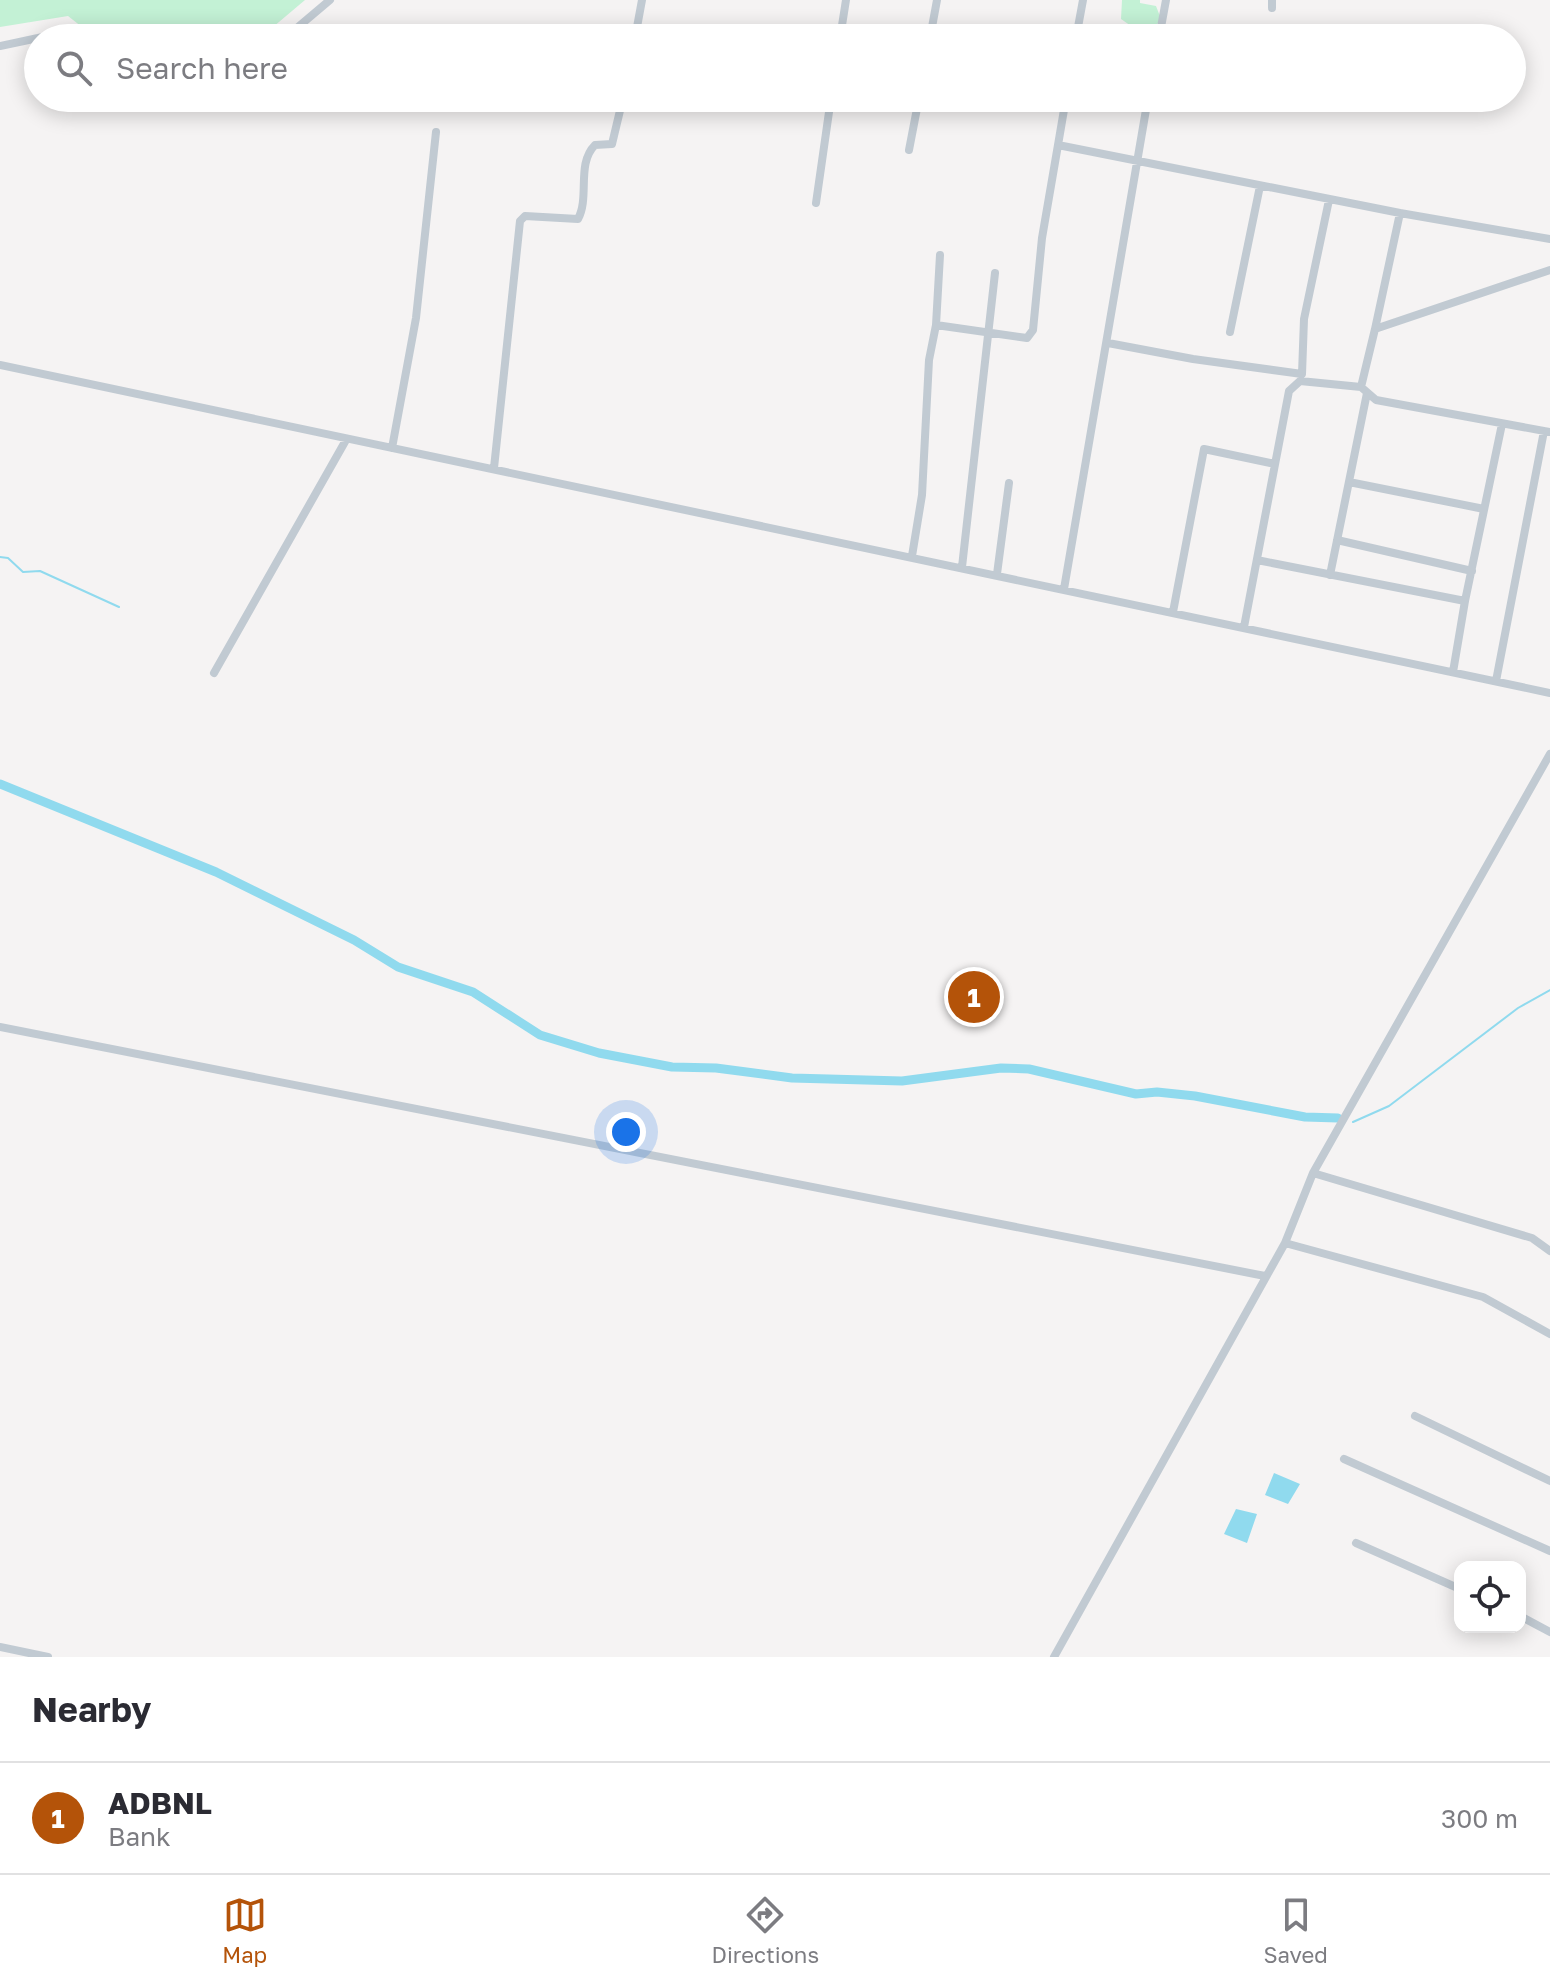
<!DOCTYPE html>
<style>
body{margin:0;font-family:"Golos Text",sans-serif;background:#f7f7f7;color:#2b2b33}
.controls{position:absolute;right:24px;bottom:24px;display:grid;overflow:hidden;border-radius:16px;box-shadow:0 4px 20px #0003}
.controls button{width:72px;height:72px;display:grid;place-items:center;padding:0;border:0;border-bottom:2px solid #e1e1e2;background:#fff;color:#2b2b33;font:40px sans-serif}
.you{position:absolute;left:626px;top:1132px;width:28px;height:28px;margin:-20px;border:6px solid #fff;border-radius:50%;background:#1a73e8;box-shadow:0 0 0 12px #1a73e833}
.badge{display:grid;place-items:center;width:52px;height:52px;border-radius:50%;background:#b45309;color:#fff;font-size:26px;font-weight:700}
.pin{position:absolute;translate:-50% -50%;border:4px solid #fff;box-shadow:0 2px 8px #0006}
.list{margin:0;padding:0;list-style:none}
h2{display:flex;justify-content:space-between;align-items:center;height:104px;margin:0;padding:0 32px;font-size:34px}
h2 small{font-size:26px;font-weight:400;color:#7c7c81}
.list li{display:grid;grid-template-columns:52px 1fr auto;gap:24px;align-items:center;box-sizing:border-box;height:112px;padding:0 32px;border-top:2px solid #e1e1e2}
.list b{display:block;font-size:30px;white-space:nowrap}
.list p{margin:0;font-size:26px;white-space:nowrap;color:#7c7c81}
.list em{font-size:26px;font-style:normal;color:#7c7c81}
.icon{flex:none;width:44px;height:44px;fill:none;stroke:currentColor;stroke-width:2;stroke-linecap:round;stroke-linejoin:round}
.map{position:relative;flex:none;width:1550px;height:1657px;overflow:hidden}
.search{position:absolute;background:#fff;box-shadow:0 4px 20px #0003;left:24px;right:24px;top:24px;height:88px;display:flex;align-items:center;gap:20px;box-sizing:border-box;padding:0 28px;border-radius:44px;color:#7c7c81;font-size:30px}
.sheet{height:216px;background:#fff}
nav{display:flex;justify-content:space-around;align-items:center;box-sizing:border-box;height:112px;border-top:2px solid #e1e1e2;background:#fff;font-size:22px;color:#7c7c81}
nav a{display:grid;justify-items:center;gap:4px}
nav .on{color:#b45309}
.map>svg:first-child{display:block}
</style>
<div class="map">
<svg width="1550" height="1657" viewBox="0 0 1550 1657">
<rect width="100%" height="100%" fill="#f5f3f3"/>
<path fill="#c3f1d5" d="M0,0h305l-45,38h-164l-28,-22 -68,11z
M1122,0h18v3l16,3 5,13 -10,13 -17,-4 -13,-9z"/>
<path fill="#90daee" d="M1274,1473l26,11 -12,20 -23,-9z
M1236,1509l21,5 -10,29 -23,-9z"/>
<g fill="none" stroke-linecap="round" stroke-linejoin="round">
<path stroke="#90daee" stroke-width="2" d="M0,557l8,1 15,14 17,-1 79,36
M1353,1122l36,-16 129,-98 32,-18"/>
<path stroke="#90daee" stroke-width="9" d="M0,784l216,88 138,68 44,27 75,25 67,43 59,18 73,14 44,1 76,10 110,3 99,-13 28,1 107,25 21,-2 38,4 110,21 33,1"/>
<path stroke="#c1cad2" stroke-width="8" d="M1272,8v-8
M38,38l28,-6 7,6
M285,38l45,-38
M635,38l7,-38
M840,38l6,-38
M930,38l7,-38
M1076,38l7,-38
M1159,38l7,-38
M0,46l38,-8
M1058,145l8,-47
M909,150l10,-52
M816,203l15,-105
M936,325l91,13 6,-8 9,-92 16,-93 342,68 150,26
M1375,329l25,-116
M1230,332l30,-146
M1108,343l85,16 109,15 2,-55 25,-119
M0,365l1550,328
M1361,387l15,13 174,32
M392,448l24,-130 20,-186
M494,468l26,-247 5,-5 53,3c12,-22 -2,-55 17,-74l17,-1 11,-46
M1349,482l135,27
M1337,540l135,31
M912,556l10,-61 7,-135 7,-35 4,-70
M1257,560l208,41 37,-177
M962,567l33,-294
M997,574l12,-91
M1330,575l37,-182
M1064,589l84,-491
M1173,612l31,-163 71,15
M1244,627l45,-236 11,-10 61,6 14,-58 175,-59
M1453,672l12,-71
M214,673l132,-233
M1496,681l48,-250
M0,1027l1265,249
M1313,1173l219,65 18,13
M1285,1243l198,54 67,37
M1415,1416l135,65
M1344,1459l206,92
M1356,1543l104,46
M1520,1616l30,16
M0,1647l48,10
M1054,1657l231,-414 28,-70 237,-419"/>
</g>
</svg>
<div class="controls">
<button><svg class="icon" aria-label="locate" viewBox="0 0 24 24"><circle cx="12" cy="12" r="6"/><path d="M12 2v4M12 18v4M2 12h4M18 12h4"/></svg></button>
</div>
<div class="you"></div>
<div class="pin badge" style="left:974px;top:997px">1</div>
<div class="search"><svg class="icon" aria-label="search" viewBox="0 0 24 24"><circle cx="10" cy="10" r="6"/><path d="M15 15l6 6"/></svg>Search here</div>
</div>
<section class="sheet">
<h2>Nearby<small></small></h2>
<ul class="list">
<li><span class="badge">1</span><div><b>ADBNL</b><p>Bank</p></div><em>300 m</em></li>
</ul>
</section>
<nav>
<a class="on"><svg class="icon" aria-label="map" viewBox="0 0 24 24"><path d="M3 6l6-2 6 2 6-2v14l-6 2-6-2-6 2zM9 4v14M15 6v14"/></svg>Map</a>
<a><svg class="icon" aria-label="directions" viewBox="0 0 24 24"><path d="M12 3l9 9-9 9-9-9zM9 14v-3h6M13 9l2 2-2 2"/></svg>Directions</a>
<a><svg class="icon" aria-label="saved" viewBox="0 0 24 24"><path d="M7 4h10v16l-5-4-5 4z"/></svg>Saved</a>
</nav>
